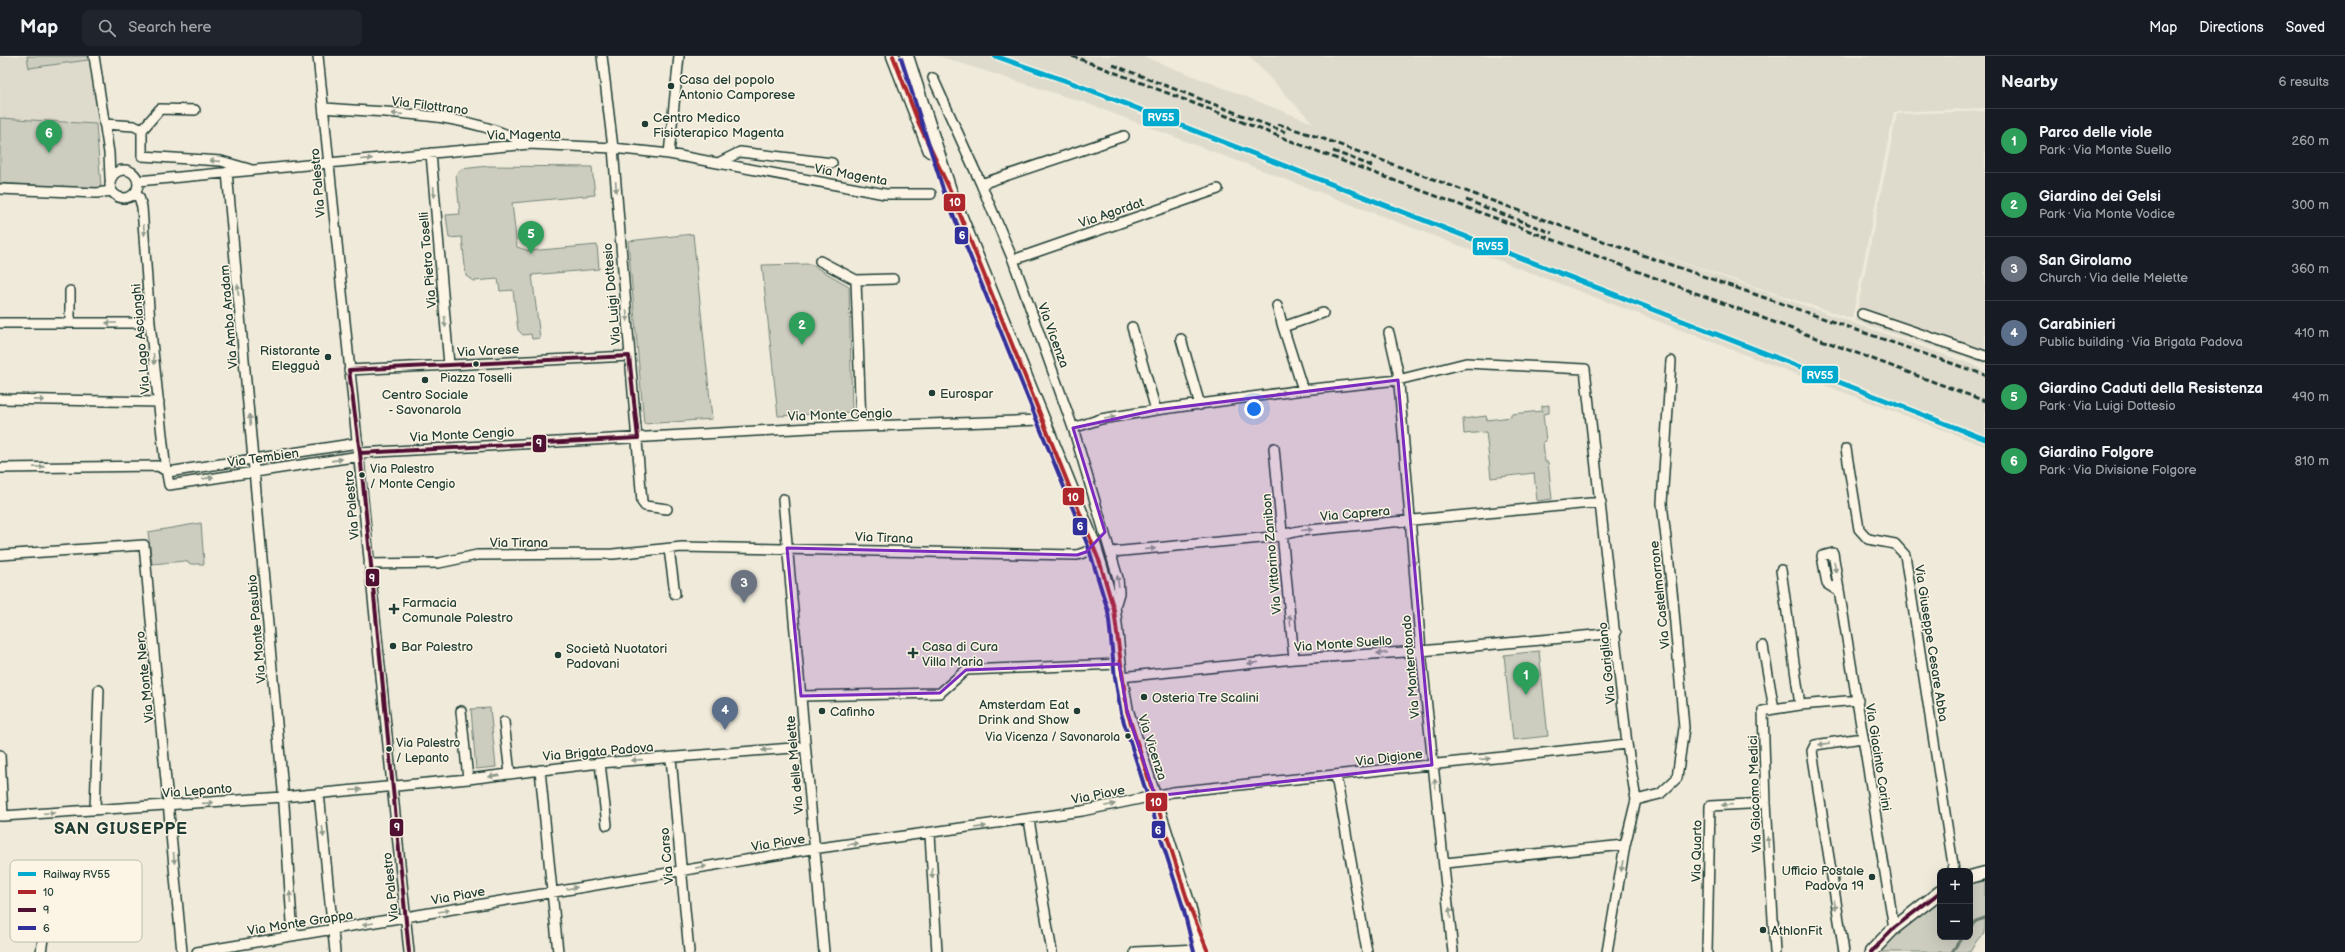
<!DOCTYPE html>
<meta charset="utf-8">
<style>
body{margin:0;font-family:"Balsamiq Sans",sans-serif;background:#20242c;color:#f1f3f6}
.controls{position:absolute;right:12px;bottom:12px;display:grid;overflow:hidden;border-radius:8px;box-shadow:0 4px 16px #0002}
.controls button{width:36px;height:36px;display:grid;place-items:center;padding:0;border:0;border-bottom:1px solid #363941;background:#171b24;color:#f1f3f6;font:20px sans-serif}
.you{position:absolute;left:1254px;top:353px;width:14px;height:14px;margin:-10px;border:3px solid #fff;border-radius:50%;background:#1a73e8;box-shadow:0 0 0 6px #1a73e833}
.badge{display:grid;place-items:center;width:26px;height:26px;border-radius:50%;background:#8c9099;color:#fff;font-size:13px;font-weight:700}
.pin{position:absolute;translate:-50% -33px;filter:drop-shadow(0 1px 2px #0008)}
.pin::after{content:'';position:absolute;top:21px;width:14px;height:12px;background:inherit;clip-path:polygon(0 0,100% 0,50% 100%)}
.list{margin:0;padding:0;list-style:none}
h2{display:flex;justify-content:space-between;align-items:center;height:52px;margin:0;padding:0 16px;font-size:17px}
h2 small{font-size:13px;font-weight:400;color:#9ea1a6}
.list li{display:grid;grid-template-columns:26px 1fr auto;gap:12px;align-items:center;box-sizing:border-box;height:64px;padding:0 16px;border-top:1px solid #363941}
.list b{display:block;font-size:15px;white-space:nowrap}
.list p{margin:0;font-size:13px;white-space:nowrap;color:#9ea1a6}
.list em{font-size:13px;font-style:normal;color:#9ea1a6}
.icon{flex:none;width:22px;height:22px;fill:none;stroke:currentColor;stroke-width:2;stroke-linecap:round;stroke-linejoin:round}
.map{position:relative;flex:none;width:1985px;height:896px;overflow:hidden}
header{display:flex;align-items:center;gap:24px;box-sizing:border-box;height:56px;padding:0 20px;background:#171b24;border-bottom:1px solid #363941}
header strong{font-size:19px}
nav{display:flex;gap:22px;margin-inline-start:auto;font-size:14px}
.search{width:280px;height:36px;background:#20242c;display:flex;align-items:center;gap:10px;box-sizing:border-box;padding:0 14px;border-radius:8px;color:#9ea1a6;font-size:15px}
main{display:flex}
aside{flex:1;background:#171b24}
.map>svg:first-child{display:block}
</style>
<header>
<strong>Map</strong>
<div class="search"><svg class="icon" aria-label="search" viewBox="0 0 24 24"><circle cx="10" cy="10" r="6"/><path d="M15 15l6 6"/></svg>Search here</div>
<nav><a>Map</a><a>Directions</a><a>Saved</a></nav>
</header>
<main>
<div class="map">
<svg width="1985" height="896" viewBox="0 0 1985 896">
<rect width="100%" height="100%" fill="#efeada"/>
<filter id="ink" filterUnits="userSpaceOnUse"><feTurbulence type="fractalNoise" baseFrequency=".025" numOctaves="2"/><feDisplacementMap in="SourceGraphic" scale="8" xChannelSelector="R" yChannelSelector="G"/><feConvolveMatrix kernelMatrix="1 2 1 2 8 2 1 2 1" color-interpolation-filters="sRGB"/></filter>
<g filter="url(#ink)">
<path fill="#dedbcc" d="M0,0h87l13,68 -100,-6z
M938,0h204l171,67 -64,-67h736v52l-91,4 -42,207 -212,-71 334,117 11,7v74l-902,-344z
M1985,55v253l-130,-43 42,-207z"/>
<path fill="#cccdbf" stroke="#76857a" d="M27,0h60l1,4 -59,8z
M0,62l96,6 5,62 -3,3 -98,-6z
M488,110l104,1 3,28 -83,8 5,44 12,4 68,-6 2,24 -67,6 8,63 -8,1 -1,-5 -8,1 -5,-5 -5,-40 -13,1 -2,-12 -25,2 -7,-5 -4,-39 -13,1 -3,-23 14,-1 -4,-40 5,-5z
M693,178l19,185 -68,5 -16,-183z
M810,208l39,22 3,126 -74,4 -16,-151z
M1549,349v8l-6,1 3,27 -3,1 2,20h3l4,37 -15,2 -3,-28 -43,5 -5,-46 -22,2 -1,-15 23,-3 1,4 24,-3v-3l31,-3v-5z
M201,467l3,41h-13l-6,-3 -33,3 -4,-32z
M1539,595l9,85 -35,4 -9,-85z
M490,652l6,59 -20,2 -5,-60z
M1985,825v53l-8,6 -7,12h-94l27,-25 37,-27v37h30v-53z"/>
<g fill="none" stroke-linecap="round" stroke-linejoin="round">
<path stroke="#6c7d71" stroke-width="3" d="M1970,871l6,-6 9,-3
M1952,896l10,-15"/>
<defs>
<path id="minor" d="M94,0l15,97 1,25
M318,0l91,896
M602,0l11,92 29,354 3,4 22,3
M933,22l48,106 32,76 60,168 45,150 1,15 -5,17
M324,52c70,6 139,3 204,36
M104,68l30,2 8,4v26l79,5 28,8
M142,74l18,-21 35,1
M431,97l18,212
M669,98l10,-98
M720,106l20,-10 92,11
M110 128a14 14 0 1 1 28 0a14 14 0 1 1-28 0Z
M227,116l56,618 10,146
M138,125l391,-37 84,4 56,6 216,40h46
M981,128l143,-48
M0,133l97,4 14,-2
M135,137l4,4 3,10 8,116 15,140 4,22 191,-29
M1013,204l205,-71
M820,205l36,19 5,146
M856,224l37,-1
M70,235v32
M1277,250l6,21
M1862,258l123,42
M0,267h150
M1132,271l24,83
M1389,277l9,39 23,279 32,301
M1181,283l19,66
M349,314l280,-14
M1303,334l-20,-63 40,-14
M0,343l159,3
M1073,372l28,-9 55,-9 147,-20 95,-10 68,-17 119,6 42,375 9,56 -11,45 -18,107
M1274,392l20,211
M1846,393l13,80 9,10 27,5 10,11 49,316
M359,397l452,-25 231,-8
M0,412l158,-2 10,6 190,-29
M783,443l41,453
M669,493l6,45
M1112,496l160,-15 27,-6 302,-29
M0,499l144,-10 38,407
M369,508l70,-1 38,-8 136,-1 69,-7 395,8 9,-3 8,-8
M1781,514l19,135
M1838,535l-11,-7 -5,-28 11,-3 61,375
M1763,590l11,63 -11,2 3,92 9,149
M1121,621l173,-18 127,-8 195,-18
M801,640l139,-3 26,-23 153,-6
M1774,653l26,-4 58,-5
M461,655l7,68
M504,666l6,52
M0,699l3,61h-3
M671,702l18,194
M600,707l7,62
M540,714l18,182
M1336,720l31,176
M319,737l16,159
M1636,744l24,-6 17,-16 7,-50 -11,-128 -11,-97 9,-142
M95,754l4,-120
M3,760l280,-19 185,-18 132,-16 205,-16
M1029,764l23,132
M930,778l7,118
M1445,807l180,-18
M41,896l6,-40 79,-9
M197,896l608,-102 277,-39 91,-19 454,-48
M1135,896l64,-3
M1707,896l3,-146 56,-3
M1844,896l-32,-201 3,-6 47,-7"/>
<path id="secondary" d="M893,0l37,95
M907,0l43,134 144,354 20,66 7,67 6,34 62,194 11,47
M1970,821l15,-4
M1871,896l23,-24 46,-36"/>
</defs>
<use href="#minor" stroke="#1f3d34" stroke-width="12"/>
<use href="#secondary" stroke="#1f3d34" stroke-width="15"/>
<use href="#minor" stroke="#fcf5e5" stroke-width="9"/>
<use href="#secondary" stroke="#fcf5e5" stroke-width="12"/>
<path stroke="#1f3d34" stroke-width="3" stroke-dasharray="6 3" stroke-linecap="butt" d="M1072,0l281,109 632,236
M1113,9l172,67
M1278,68l43,14 259,95 405,142
M1333,95l39,15
M1466,144l86,33"/>
<defs>
<path id="bus-1" d="M893,0l26,68 31,66 150,373 14,47 13,101 62,194 19,47"/>
<path id="bus-2" d="M629,300l9,82 -278,15 -11,-83z
M360,397l49,499
M1871,896l23,-24 46,-36"/>
<path id="bus-3" d="M901,2l43,134 144,354 20,65 7,67 6,35 62,194 11,45"/>
</defs>
<use href="#bus-1" stroke="#fcf5e5" stroke-width="7"/>
<use href="#bus-2" stroke="#fcf5e5" stroke-width="7"/>
<use href="#bus-3" stroke="#fcf5e5" stroke-width="7"/>
<use href="#bus-1" stroke="#ae262b" stroke-width="4"/>
<use href="#bus-2" stroke="#4f1032" stroke-width="4"/>
<use href="#bus-3" stroke="#312f9a" stroke-width="4"/>
<defs>
<path id="rail-1" d="M995,0l77,27 913,356"/>
</defs>
<use href="#rail-1" stroke="#fcf5e5" stroke-width="8"/>
<use href="#rail-1" stroke="#00a9ce" stroke-width="5"/>
</g>
<defs><path id="oneway-solid" d="M-6-.8H1V-3.2L6.5 0L1 3.2V.8H-6Z"/></defs>
<g fill="#8e998c">
<use href="#oneway-solid" transform="translate(397 58) rotate(-176)"/>
<use href="#oneway-solid" transform="translate(367 103) rotate(-5)"/>
<use href="#oneway-solid" transform="translate(215 105) rotate(-176)"/>
<use href="#oneway-solid" transform="translate(616 131) rotate(86)"/>
<use href="#oneway-solid" transform="translate(434 136) rotate(86)"/>
<use href="#oneway-solid" transform="translate(144 174) rotate(86)"/>
<use href="#oneway-solid" transform="translate(238 234) rotate(-95)"/>
<use href="#oneway-solid" transform="translate(627 260) rotate(86)"/>
<use href="#oneway-solid" transform="translate(445 266) rotate(85)"/>
<use href="#oneway-solid" transform="translate(111 267) rotate(180)"/>
<use href="#oneway-solid" transform="translate(154 303) rotate(84)"/>
<use href="#oneway-solid" transform="translate(1281 337) rotate(-8)"/>
<use href="#oneway-solid" transform="translate(39 344) rotate(1)"/>
<use href="#oneway-solid" transform="translate(1110 362) rotate(-10)"/>
<use href="#oneway-solid" transform="translate(250 364) rotate(-95)"/>
<use href="#oneway-solid" transform="translate(337 404) rotate(-8)"/>
<use href="#oneway-solid" transform="translate(39 411) rotate(-1)"/>
<use href="#oneway-solid" transform="translate(208 422) rotate(-9)"/>
<use href="#oneway-solid" transform="translate(1307 474) rotate(-5)"/>
<use href="#oneway-solid" transform="translate(1150 493) rotate(-5)"/>
<use href="#oneway-solid" transform="translate(1414 504) rotate(85)"/>
<use href="#oneway-solid" transform="translate(1835 511) rotate(82)"/>
<use href="#oneway-solid" transform="translate(1118 525) rotate(-98)"/>
<use href="#oneway-solid" transform="translate(1290 564) rotate(-97)"/>
<use href="#oneway-solid" transform="translate(1382 597) rotate(176)"/>
<use href="#oneway-solid" transform="translate(1253 607) rotate(174)"/>
<use href="#oneway-solid" transform="translate(1044 611) rotate(178)"/>
<use href="#oneway-solid" transform="translate(901 638) rotate(179)"/>
<use href="#oneway-solid" transform="translate(1824 688) rotate(171)"/>
<use href="#oneway-solid" transform="translate(767 694) rotate(175)"/>
<use href="#oneway-solid" transform="translate(1485 703) rotate(-6)"/>
<use href="#oneway-solid" transform="translate(637 704) rotate(176)"/>
<use href="#oneway-solid" transform="translate(494 720) rotate(172)"/>
<use href="#oneway-solid" transform="translate(1308 723) rotate(-6)"/>
<use href="#oneway-solid" transform="translate(1435 728) rotate(-97)"/>
<use href="#oneway-solid" transform="translate(356 734) rotate(-4)"/>
<use href="#oneway-solid" transform="translate(1193 734) rotate(-6)"/>
<use href="#oneway-solid" transform="translate(208 747) rotate(-4)"/>
<use href="#oneway-solid" transform="translate(1110 749) rotate(-12)"/>
<use href="#oneway-solid" transform="translate(1727 749) rotate(177)"/>
<use href="#oneway-solid" transform="translate(49 757) rotate(-3)"/>
<use href="#oneway-solid" transform="translate(981 771) rotate(-8)"/>
<use href="#oneway-solid" transform="translate(323 776) rotate(84)"/>
<use href="#oneway-solid" transform="translate(1768 786) rotate(-94)"/>
<use href="#oneway-solid" transform="translate(853 788) rotate(-7)"/>
<use href="#oneway-solid" transform="translate(174 802) rotate(85)"/>
<use href="#oneway-solid" transform="translate(1622 810) rotate(99)"/>
<use href="#oneway-solid" transform="translate(701 811) rotate(-9)"/>
<use href="#oneway-solid" transform="translate(932 817) rotate(86)"/>
<use href="#oneway-solid" transform="translate(572 832) rotate(-9)"/>
<use href="#oneway-solid" transform="translate(290 841) rotate(-94)"/>
<use href="#oneway-solid" transform="translate(1835 849) rotate(80)"/>
<use href="#oneway-solid" transform="translate(444 855) rotate(-10)"/>
<use href="#oneway-solid" transform="translate(1450 857) rotate(-95)"/>
<use href="#oneway-solid" transform="translate(368 868) rotate(170)"/>
</g>
</g>
<path fill="#7b2cbf" fill-opacity="0.2" stroke="#7b2cbf" stroke-width="3" stroke-linejoin="round" d="M1398,324l34,385 -277,31 -28,-85 -8,-47 -153,6 -26,23 -139,3 -14,-148 290,7 9,-3 19,-20 -32,-104 83,-18z"/>
<g fill="#1f3d34" stroke="#fcf5e5" stroke-width="1.5">
<circle cx="671" cy="30" r="4"/>
<circle cx="645" cy="68" r="4"/>
<circle cx="328" cy="301" r="4"/>
<circle cx="476" cy="308" r="3.5"/>
<circle cx="425" cy="324" r="4"/>
<circle cx="932" cy="337" r="4"/>
<circle cx="362" cy="419" r="3.5"/>
<path d="M392 547h4v4h4v4h-4v4h-4v-4h-4v-4h4z"/>
<circle cx="393" cy="590" r="4"/>
<path d="M911 591h4v4h4v4h-4v4h-4v-4h-4v-4h4z"/>
<circle cx="558" cy="599" r="4"/>
<circle cx="1144" cy="641" r="4"/>
<circle cx="822" cy="655" r="4"/>
<circle cx="1077" cy="655" r="4"/>
<circle cx="1128" cy="680" r="3.5"/>
<circle cx="389" cy="693" r="3.5"/>
<circle cx="1872" cy="821" r="4"/>
<circle cx="1763" cy="874" r="4"/>
</g>
<g text-anchor="middle" stroke-width="3" stroke-linejoin="round" paint-order="stroke">
<g font-size="12" fill="#1f3d34" stroke="#fcf5e5" text-anchor="start">
<text x="476" y="326" text-anchor="middle">Piazza Toselli</text>
<text x="370" y="417">Via Palestro<tspan x="370" dy="15">/ Monte Cengio</tspan></text>
<text x="1120" y="685" text-anchor="end">Via Vicenza / Savonarola</text>
<text x="396" y="691">Via Palestro<tspan x="396" dy="15">/ Lepanto</tspan></text>
</g>
<g font-size="13" fill="#1f3d34" stroke="#fcf5e5" text-anchor="start">
<text x="679" y="28">Casa del popolo<tspan x="679" dy="15">Antonio Camporese</tspan></text>
<text x="653" y="66">Centro Medico<tspan x="653" dy="15">Fisioterapico Magenta</tspan></text>
<text x="320" y="299" text-anchor="end">Ristorante<tspan x="320" dy="15">Elegguà</tspan></text>
<text x="940" y="342">Eurospar</text>
<text x="425" y="343" text-anchor="middle">Centro Sociale<tspan x="425" dy="15">- Savonarola</tspan></text>
<text x="402" y="551">Farmacia<tspan x="402" dy="15">Comunale Palestro</tspan></text>
<text x="401" y="595">Bar Palestro</text>
<text x="922" y="595">Casa di Cura<tspan x="922" dy="15">Villa Maria</tspan></text>
<text x="566" y="597">Società Nuotatori<tspan x="566" dy="15">Padovani</tspan></text>
<text x="1152" y="646">Osteria Tre Scalini</text>
<text x="1069" y="653" text-anchor="end">Amsterdam Eat<tspan x="1069" dy="15">Drink and Show</tspan></text>
<text x="830" y="660">Cafinho</text>
<text x="1864" y="819" text-anchor="end">Ufficio Postale<tspan x="1864" dy="15">Padova 19</tspan></text>
<text x="1771" y="879">AthlonFit</text>
</g>
<g font-size="13" fill="#1f3d34" stroke="#fcf5e5">
<text transform="translate(430 49) rotate(7)" y="5">Via Filottrano</text>
<text transform="translate(524 78) rotate(-1)" y="5">Via Magenta</text>
<text transform="translate(851 118) rotate(10)" y="5">Via Magenta</text>
<text transform="translate(317 127) rotate(-95)" y="5">Via Palestro</text>
<text transform="translate(1111 156) rotate(-19)" y="5">Via Agordat</text>
<text transform="translate(427 204) rotate(-95)" y="5">Via Pietro Toselli</text>
<text transform="translate(611 238) rotate(-95)" y="5">Via Luigi Dottesio</text>
<text transform="translate(228 261) rotate(-95)" y="5">Via Amba Aradam</text>
<text transform="translate(1054 279) rotate(70)" y="5">Via Vicenza</text>
<text transform="translate(140 283) rotate(-95)" y="5">Via Lago Ascianghi</text>
<text transform="translate(488 294) rotate(-3)" y="5">Via Varese</text>
<text transform="translate(840 358) rotate(-2)" y="5">Via Monte Cengio</text>
<text transform="translate(462 378) rotate(-3)" y="5">Via Monte Cengio</text>
<text transform="translate(263 401) rotate(-8)" y="5">Via Tembien</text>
<text transform="translate(351 449) rotate(-95)" y="5">Via Palestro</text>
<text transform="translate(1355 457) rotate(-5)" y="5">Via Caprera</text>
<text transform="translate(884 481) rotate(2)" y="5">Via Tirana</text>
<text x="519" y="491">Via Tirana</text>
<text transform="translate(1271 498) rotate(-95)" y="5">Via Vittorino Zanibon</text>
<text transform="translate(1659 539) rotate(-96)" y="5">Via Castelmorrone</text>
<text transform="translate(256 573) rotate(-95)" y="5">Via Monte Pasubio</text>
<text transform="translate(1343 587) rotate(-4)" y="5">Via Monte Suello</text>
<text transform="translate(1932 587) rotate(81)" y="5">Via Giuseppe Cesare Abba</text>
<text transform="translate(1606 607) rotate(-96)" y="5">Via Garigliano</text>
<text transform="translate(1410 611) rotate(-95)" y="5">Via Monterotondo</text>
<text transform="translate(144 621) rotate(-96)" y="5">Via Monte Nero</text>
<text transform="translate(1153 691) rotate(72)" y="5">Via Vicenza</text>
<text transform="translate(598 695) rotate(-5)" y="5">Via Brigata Padova</text>
<text transform="translate(1389 701) rotate(-7)" y="5">Via Digione</text>
<text transform="translate(1879 701) rotate(81)" y="5">Via Giacinto Carini</text>
<text transform="translate(794 709) rotate(-95)" y="5">Via delle Melette</text>
<text transform="translate(197 734) rotate(-4)" y="5">Via Lepanto</text>
<text transform="translate(1098 738) rotate(-11)" y="5">Via Piave</text>
<text transform="translate(1754 738) rotate(-92)" y="5">Via Giacomo Medici</text>
<text transform="translate(778 786) rotate(-9)" y="5">Via Piave</text>
<text transform="translate(1696 795) rotate(-89)" y="5">Via Quarto</text>
<text transform="translate(666 800) rotate(-95)" y="5">Via Carso</text>
<text transform="translate(390 831) rotate(-96)" y="5">Via Palestro</text>
<text transform="translate(458 839) rotate(-10)" y="5">Via Piave</text>
<text transform="translate(300 866) rotate(-9)" y="5">Via Monte Grappa</text>
</g>
<g font-size="17" font-weight="bold" letter-spacing="1" fill="#1f3d34" stroke="#fcf5e5">
<text x="121" y="778">SAN GIUSEPPE</text>
</g>
</g>
<rect x="10" y="804" width="132" height="82" rx="6" fill="#fcf5e5" stroke="#babeb0" stroke-width="1"/>
<rect x="18" y="816" width="18" height="4" fill="#00a9ce"/>
<rect x="18" y="834" width="18" height="4" fill="#ae262b"/>
<rect x="18" y="852" width="18" height="4" fill="#4f1032"/>
<rect x="18" y="870" width="18" height="4" fill="#312f9a"/>
<g font-size="11" fill="#1f3d34">
<text x="43" y="822">Railway RV55</text>
<text x="43" y="840">10</text>
<text x="43" y="858">9</text>
<text x="43" y="876">6</text>
</g>
<g stroke="#fcf5e5" stroke-width="1.5">
<rect x="1142" y="52" width="38" height="19" rx="4" fill="#00a9ce"/>
<rect x="943" y="137" width="23" height="19" rx="4" fill="#ae262b"/>
<rect x="954" y="170" width="15" height="19" rx="4" fill="#312f9a"/>
<rect x="1472" y="181" width="37" height="19" rx="4" fill="#00a9ce"/>
<rect x="1801" y="309" width="38" height="19" rx="4" fill="#00a9ce"/>
<rect x="532" y="378" width="15" height="19" rx="4" fill="#4f1032"/>
<rect x="1062" y="431" width="23" height="19" rx="4" fill="#ae262b"/>
<rect x="1072" y="461" width="16" height="19" rx="4" fill="#312f9a"/>
<rect x="365" y="512" width="15" height="19" rx="4" fill="#4f1032"/>
<rect x="1145" y="736" width="23" height="20" rx="4" fill="#ae262b"/>
<rect x="389" y="762" width="15" height="19" rx="4" fill="#4f1032"/>
<rect x="1151" y="764" width="15" height="19" rx="4" fill="#312f9a"/>
</g>
<g font-size="11" text-anchor="middle" font-weight="bold" fill="#fff">
<text x="1161" y="65">RV55</text>
<text x="955" y="150">10</text>
<text x="962" y="183">6</text>
<text x="1490" y="194">RV55</text>
<text x="1820" y="323">RV55</text>
<text x="539" y="391">9</text>
<text x="1073" y="445">10</text>
<text x="1080" y="474">6</text>
<text x="372" y="526">9</text>
<text x="1156" y="750">10</text>
<text x="397" y="775">9</text>
<text x="1158" y="778">6</text>
</g>
</svg>
<div class="controls">
<button>+</button>
<button>−</button>
</div>
<div class="you"></div>
<div class="pin badge" style="left:1526px;top:639px;background:#2e9e5b">1</div>
<div class="pin badge" style="left:802px;top:289px;background:#2e9e5b">2</div>
<div class="pin badge" style="left:744px;top:547px;background:#6b7280">3</div>
<div class="pin badge" style="left:725px;top:674px;background:#5c6f8a">4</div>
<div class="pin badge" style="left:531px;top:198px;background:#2e9e5b">5</div>
<div class="pin badge" style="left:49px;top:97px;background:#2e9e5b">6</div>
</div>
<aside>
<h2>Nearby<small>6 results</small></h2>
<ul class="list">
<li><span class="badge" style="background:#2e9e5b">1</span><div><b>Parco delle viole</b><p>Park · Via Monte Suello</p></div><em>260 m</em></li>
<li><span class="badge" style="background:#2e9e5b">2</span><div><b>Giardino dei Gelsi</b><p>Park · Via Monte Vodice</p></div><em>300 m</em></li>
<li><span class="badge" style="background:#6b7280">3</span><div><b>San Girolamo</b><p>Church · Via delle Melette</p></div><em>360 m</em></li>
<li><span class="badge" style="background:#5c6f8a">4</span><div><b>Carabinieri</b><p>Public building · Via Brigata Padova</p></div><em>410 m</em></li>
<li><span class="badge" style="background:#2e9e5b">5</span><div><b>Giardino Caduti della Resistenza</b><p>Park · Via Luigi Dottesio</p></div><em>490 m</em></li>
<li><span class="badge" style="background:#2e9e5b">6</span><div><b>Giardino Folgore</b><p>Park · Via Divisione Folgore</p></div><em>810 m</em></li>
</ul>
</aside>
</main>
